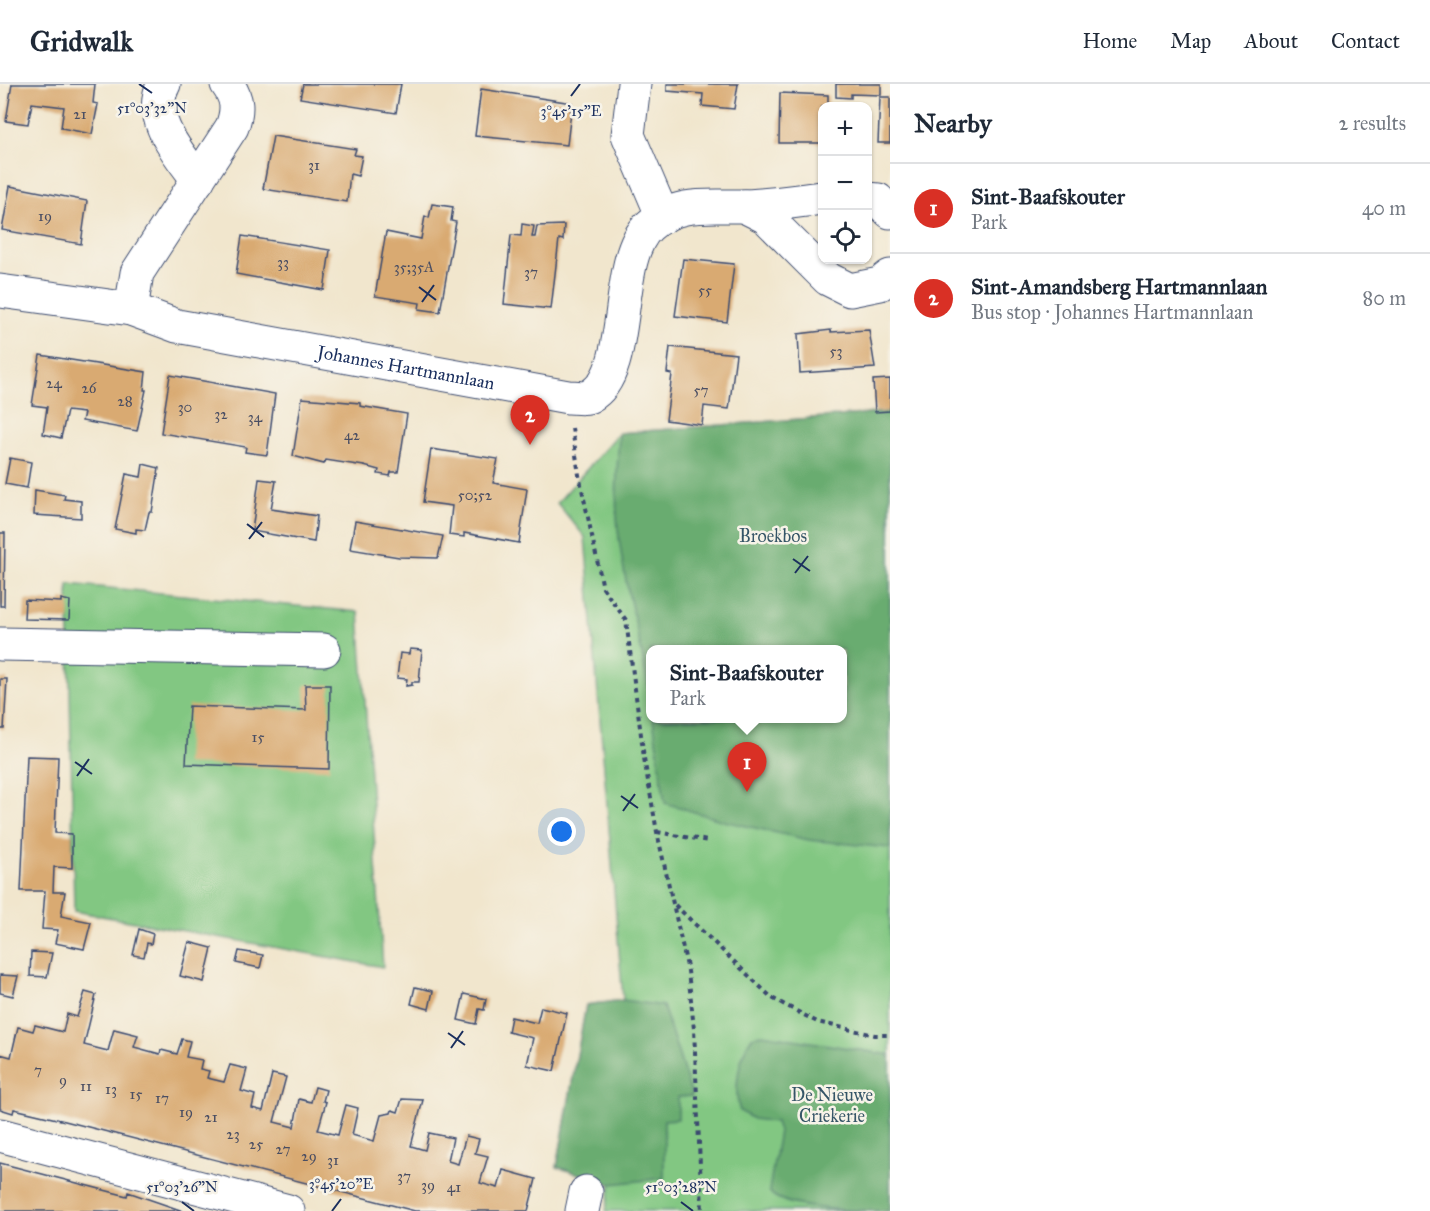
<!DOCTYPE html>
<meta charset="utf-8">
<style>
body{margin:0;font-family:"IM FELL Great Primer",serif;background:#f6f6f7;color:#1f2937}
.controls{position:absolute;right:18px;top:18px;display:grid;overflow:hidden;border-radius:12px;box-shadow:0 2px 4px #0004}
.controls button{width:54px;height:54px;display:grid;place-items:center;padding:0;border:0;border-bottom:2px solid #e0e1e3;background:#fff;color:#1f2937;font:30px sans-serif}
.you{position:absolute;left:562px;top:748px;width:21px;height:21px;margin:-15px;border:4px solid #fff;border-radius:50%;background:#1a73e8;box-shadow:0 0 0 9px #1a73e833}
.badge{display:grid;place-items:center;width:39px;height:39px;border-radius:50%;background:#d93025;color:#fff;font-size:20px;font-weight:700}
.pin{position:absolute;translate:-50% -50px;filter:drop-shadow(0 2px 3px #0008)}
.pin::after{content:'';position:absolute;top:32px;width:21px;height:18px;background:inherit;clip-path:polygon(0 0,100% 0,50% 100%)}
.popup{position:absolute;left:646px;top:561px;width:201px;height:78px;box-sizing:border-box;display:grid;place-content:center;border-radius:12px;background:#fff;filter:drop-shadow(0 2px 4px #0005);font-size:20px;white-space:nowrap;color:#747a83}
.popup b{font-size:22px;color:#1f2937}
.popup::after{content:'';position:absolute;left:50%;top:100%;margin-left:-12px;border:12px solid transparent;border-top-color:#fff}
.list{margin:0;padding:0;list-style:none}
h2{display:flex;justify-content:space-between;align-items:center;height:78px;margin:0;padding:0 24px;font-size:26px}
h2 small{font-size:20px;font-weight:400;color:#747a83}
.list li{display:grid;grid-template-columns:39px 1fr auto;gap:18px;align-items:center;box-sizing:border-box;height:90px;padding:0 24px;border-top:2px solid #e0e1e3}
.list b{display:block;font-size:22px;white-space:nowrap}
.list p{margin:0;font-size:20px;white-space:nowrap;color:#747a83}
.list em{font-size:20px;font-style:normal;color:#747a83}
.icon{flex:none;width:33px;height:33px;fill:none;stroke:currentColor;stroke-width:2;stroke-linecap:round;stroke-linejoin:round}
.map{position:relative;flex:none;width:890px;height:1127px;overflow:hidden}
header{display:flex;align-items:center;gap:36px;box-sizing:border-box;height:84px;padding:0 30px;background:#fff;border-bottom:2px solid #e0e1e3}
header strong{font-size:28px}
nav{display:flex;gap:33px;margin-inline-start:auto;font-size:21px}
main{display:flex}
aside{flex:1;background:#fff}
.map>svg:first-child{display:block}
</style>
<header>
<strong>Gridwalk</strong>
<nav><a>Home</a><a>Map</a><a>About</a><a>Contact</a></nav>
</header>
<main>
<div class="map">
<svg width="890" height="1127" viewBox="0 0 890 1127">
<rect width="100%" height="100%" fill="#f7f3e8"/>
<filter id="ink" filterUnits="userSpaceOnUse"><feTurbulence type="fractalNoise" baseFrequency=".0167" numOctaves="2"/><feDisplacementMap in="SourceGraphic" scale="12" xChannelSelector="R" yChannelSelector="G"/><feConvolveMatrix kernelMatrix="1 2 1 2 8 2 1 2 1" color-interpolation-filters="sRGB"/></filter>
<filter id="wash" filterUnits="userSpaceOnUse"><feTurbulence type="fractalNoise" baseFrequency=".008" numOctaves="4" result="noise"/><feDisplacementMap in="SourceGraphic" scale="24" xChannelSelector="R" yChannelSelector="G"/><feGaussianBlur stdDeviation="1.35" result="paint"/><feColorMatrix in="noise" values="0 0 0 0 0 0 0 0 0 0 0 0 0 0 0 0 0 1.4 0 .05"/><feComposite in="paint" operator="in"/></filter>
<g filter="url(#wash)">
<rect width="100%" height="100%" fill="#f1e6cd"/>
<path fill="#82c782" stroke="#4e7b70" stroke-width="1.5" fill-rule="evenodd" d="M890,328v799h-284l5,-27 -54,-17 29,-162 37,-5 -38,-463 -28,-34 62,-70zM651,566h192v68h-192z
M68,500l291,28 24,355 -309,-56z"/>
<path fill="#69ac70" stroke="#426e67" stroke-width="1.5" d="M890,328v436l-81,-8 -85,-19 -59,-18 -12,-84 190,-1v-68h-192v53c-9,-63 -30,-124 -34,-187 -2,-27 1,-56 2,-83z
M623,916l40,6 29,90 -14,1v22l-14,1v58l-53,6 -54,-17 29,-162z
M762,950l128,21v156c-29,0 -109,0 -121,-20l10,-60 -3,-9 -23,-3 -13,-8c-7,-21 -1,-56 12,-74z"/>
<g id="blocks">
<path fill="#d9aa72" d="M12,0h83l-2,19 5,1 -6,30 -31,-6 3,-21 -32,-4 -4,21 -22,-3z
M303,0h98l-5,29 -96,-15z
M667,0h71l-4,25 -32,-3 1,-12 -36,-3z
M836,0h45v11l-30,-1v4l-15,-1z
M481,5l91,14 -5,42 -92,-9z
M780,9l48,2v11h-6v37h-43z
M880,13h10v46h-12z
M273,52l83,13 -2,6 8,1 -4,20 -8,-2 -3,28 -84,-13z
M10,102l77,15 -6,43 -79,-14z
M432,120l21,3 -2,14 5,1 -16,90 -21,-3 1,-6 -45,-7 11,-64 35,7 4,-23 4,2z
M522,140l12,2 -2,11h3l2,-11 27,-1 -1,15 -4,-1 -8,70 -47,-5 7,-69 10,1z
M242,152l88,14 -6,40 -88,-16z
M683,175l51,5 -7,58 -52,-6z
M831,246v2l38,-2 6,38 -75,5 -2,-39z
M670,263l66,7 -7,55 -25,-3 -2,19 -36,-5 6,-46 -5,-1z
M40,271l106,17 -2,18h2l-9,41 -55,-10 2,-8 -17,-2 -6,27 -18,-4 4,-27 -15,-2z
M170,291l105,19 -8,61 -22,-3 1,-5 -85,-14z
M890,295v32l-15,1 -2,-32z
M302,314l58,5v3l47,8 -9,58h-7l-1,4 -12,-2 1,-4 -15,-4 -38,-6 -2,4 -31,-8z
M431,365l67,10 -5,24 34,6 -8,54 -55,-10v4l-15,-2 3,-29 -29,-4z
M10,374l21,4 -4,26 -22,-4z
M143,380l16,4 -7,44h-3l-4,18 -9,-1v4l-21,-4 11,-55 15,3z
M259,395l17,2 -5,28 46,7 -3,26 -62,-11z
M35,406l30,5 -1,4 17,2v17l-47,-3z
M355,437l88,15 -5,22 -39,-1 -49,-8z
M0,449h5l-1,73h-4z
M61,515l9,2 -1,19 -45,-1 1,-19 36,2z
M410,565l12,1 -3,32h-7v3l-6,1 1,-7 -10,-1 3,-25 9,1z
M0,595h7l-3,50h-4z
M305,601h25l-1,84 -143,-5 3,-58 117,4z
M27,672l31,1 -3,76 17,1v34l-18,-1 -1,25h12l-4,24 30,6 -7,27 -29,-6 3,-13 -16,-1 3,-38h-24z
M139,845l14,5 -2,10 -4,-1 -3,14 -11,-2z
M189,858l23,6 -8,34 -24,-6z
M239,867l24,4 -3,13 -24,-5z
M31,868l21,1 -5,24 -17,-1z
M0,891l18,1 -5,20 -13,-3z
M415,903l18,4 -4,18 -18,-5z
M85,908l11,3 -12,50 24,6 6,-22 24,6 -4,12 26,7 1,-4 16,4 5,-15 8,2 -4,16 16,3 -2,9 9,2 -2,7 17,4 6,-17 17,4 -6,22 14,4 -3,13 11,3 9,-37 14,3 -12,45 20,5 5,-28 12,3 4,-15 11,3 -3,11 3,1 -8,28 20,5 8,-30 12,3 -6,27 22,6 7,-26 10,-2 1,-3 6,2 4,-13 21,1 -12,46 14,4 4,-17 24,5 -5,23 10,3 8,-28 13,3 -4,14 13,3 -8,27 18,5 5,-18 33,9 -8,32h-113l-350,-90 -51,-12 -1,4 -13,-4v-55l11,3 7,-30 15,4 2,-6 28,7 4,-18 10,3z
M464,910l22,5 -2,11 -5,-1 -3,15 -18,-4z
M541,923l26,6 -13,58 -27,-6 6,-27 -25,-6 3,-15 26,6z
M0,1079l127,33 1,-4 55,19h-183z"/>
</g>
</g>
<g filter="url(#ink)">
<use href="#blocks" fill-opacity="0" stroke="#3b4a6f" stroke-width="1.5"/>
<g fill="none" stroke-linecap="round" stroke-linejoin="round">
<defs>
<g id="minor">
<path d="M164,0c-19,33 16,71 34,96"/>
<path d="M634,0l-6,51 35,82"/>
<path d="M868,115l10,1 12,12"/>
<path d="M744,122l22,11 62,62 22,11 30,-6 10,-8"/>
<path id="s1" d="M0,207l131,18 46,17 391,71c6,0 17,2 22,-1 44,-24 22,-136 59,-170 28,-26 62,-19 96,-20 26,-1 52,-5 77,-8"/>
<path d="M131,225l6,-36 95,-146c6,-17 6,-28 -5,-43"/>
<path d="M0,560l324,6"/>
<path d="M0,1051l288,76"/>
<path d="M582,1127l4,-19"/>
</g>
</defs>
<use href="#minor" stroke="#3b4a6f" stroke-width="35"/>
<path stroke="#3b4a6f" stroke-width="4" stroke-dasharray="4.5 4.5" stroke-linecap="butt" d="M572,344l7,47 24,113 23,32 18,138 13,74 31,139 6,58 8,182
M657,748l51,9
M675,821l97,93 45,24 58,13h15"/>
<use href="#minor" stroke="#fff" stroke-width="33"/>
</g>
</g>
<path fill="none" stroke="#1b2f5e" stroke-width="2" d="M139,0l13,9M571,12l9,-12M419,203l17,13M422,218l12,-17M247,440l17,13M249,455l13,-17M793,475l17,12M795,489l13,-17M75,678l17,12M77,692l12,-17M621,712l17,12M623,727l12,-17M448,949l17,12M451,964l12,-17M182,1118l12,9M681,1118l12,9M332,1127l9,-12"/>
<g text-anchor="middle" stroke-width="5" stroke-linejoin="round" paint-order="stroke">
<g font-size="15" fill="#4a4e63">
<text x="80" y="35">21</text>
<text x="314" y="86">31</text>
<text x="45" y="137">19</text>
<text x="283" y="183">33</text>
<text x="414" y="188">35;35A</text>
<text x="531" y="193">37</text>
<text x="705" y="211">55</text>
<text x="836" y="272">53</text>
<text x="54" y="304">24</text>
<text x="89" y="309">26</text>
<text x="701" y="311">57</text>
<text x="125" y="322">28</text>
<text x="185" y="328">30</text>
<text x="221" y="335">32</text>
<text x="255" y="338">34</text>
<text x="352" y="356">42</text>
<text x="475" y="416">50;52</text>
<text x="258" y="658">15</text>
<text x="38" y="991">7</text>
<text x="63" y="1001">9</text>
<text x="86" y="1007">11</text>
<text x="111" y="1010">13</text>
<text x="136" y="1015">15</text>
<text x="162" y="1019">17</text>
<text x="186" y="1033">19</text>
<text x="211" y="1038">21</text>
<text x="233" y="1055">23</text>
<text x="256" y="1065">25</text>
<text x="283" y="1070">27</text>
<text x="309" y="1077">29</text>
<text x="333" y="1081">31</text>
<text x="404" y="1097">37</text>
<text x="428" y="1106">39</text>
<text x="454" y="1108">41</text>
</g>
<g font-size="18" fill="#1b2f5e" stroke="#f7f3e8">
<text dy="6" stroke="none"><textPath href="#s1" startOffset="414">Johannes Hartmannlaan</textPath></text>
</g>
<g font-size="18" fill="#355567" stroke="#f7f3e8">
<text x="773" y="458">Broekbos</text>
<text x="832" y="1017">De Nieuwe<tspan x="832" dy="21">Criekerie</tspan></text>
</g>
</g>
<g font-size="15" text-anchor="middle" fill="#1b2f5e" stroke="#f7f3e8" stroke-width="5" stroke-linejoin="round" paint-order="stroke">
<text x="152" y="29">51°03'32"N</text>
<text x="571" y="32">3°45'15"E</text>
<text x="341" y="1105">3°45'20"E</text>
<text x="182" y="1108">51°03'26"N</text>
<text x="681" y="1108">51°03'28"N</text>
</g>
</svg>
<div class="controls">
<button>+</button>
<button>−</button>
<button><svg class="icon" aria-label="locate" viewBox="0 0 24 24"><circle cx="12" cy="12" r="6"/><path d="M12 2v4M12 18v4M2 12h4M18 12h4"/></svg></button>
</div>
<div class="you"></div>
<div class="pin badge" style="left:747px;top:708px">1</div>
<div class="popup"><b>Sint-Baafskouter</b>Park</div>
<div class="pin badge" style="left:530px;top:361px">2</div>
</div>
<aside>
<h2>Nearby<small>2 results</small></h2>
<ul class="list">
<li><span class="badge">1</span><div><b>Sint-Baafskouter</b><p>Park</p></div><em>40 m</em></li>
<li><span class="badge">2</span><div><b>Sint-Amandsberg Hartmannlaan</b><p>Bus stop · Johannes Hartmannlaan</p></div><em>80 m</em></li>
</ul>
</aside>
</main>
